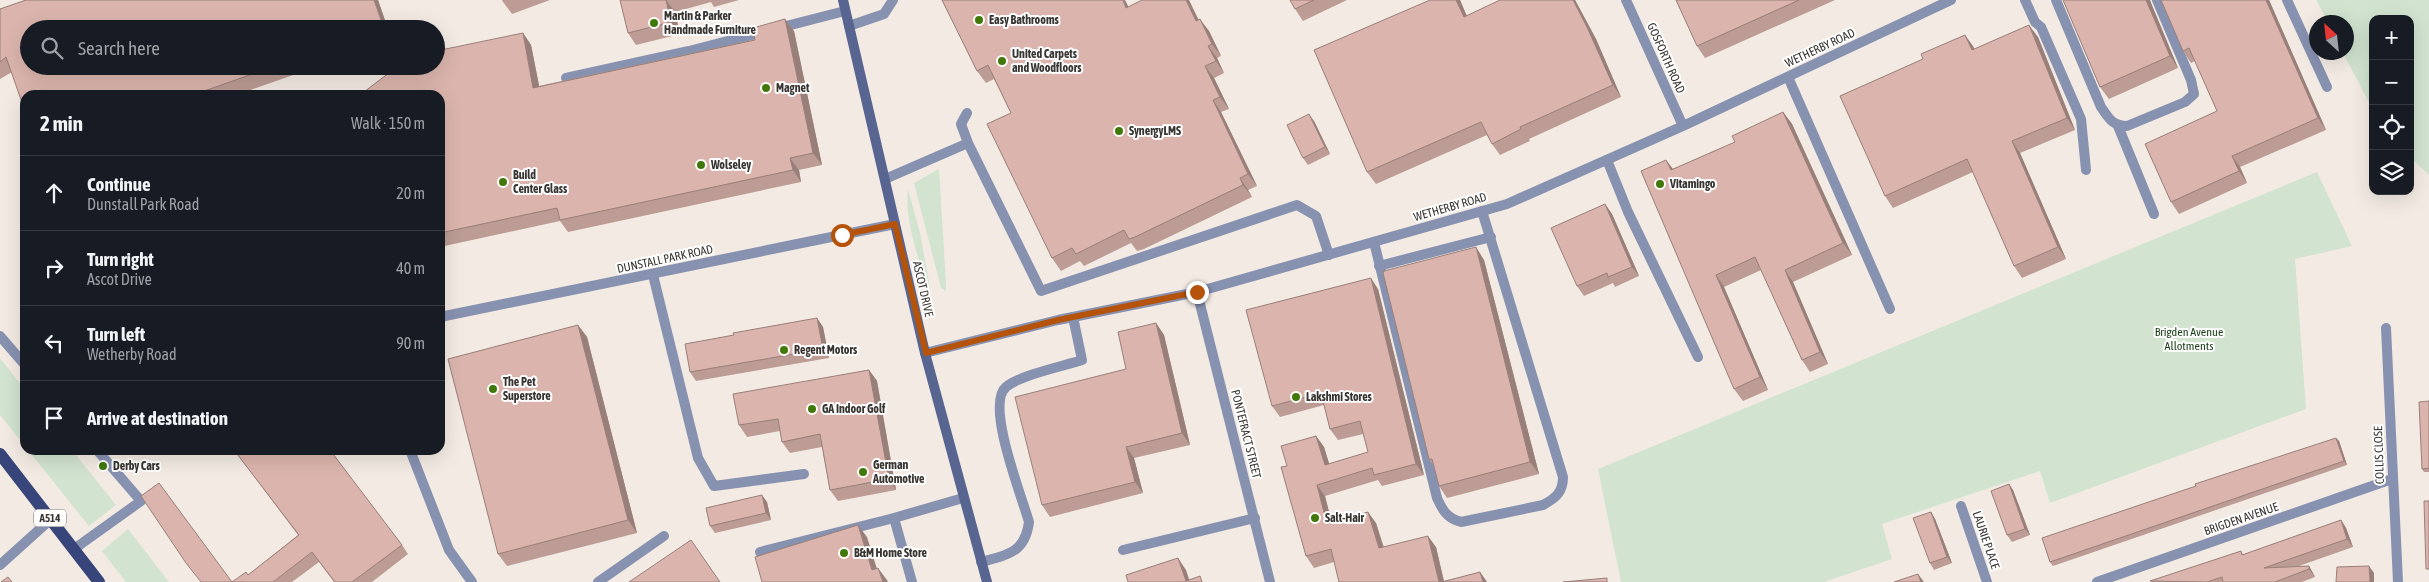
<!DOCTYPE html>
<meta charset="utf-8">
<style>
body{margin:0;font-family:"Asap Condensed",sans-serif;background:#242831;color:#f1f3f6}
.controls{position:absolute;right:15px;top:15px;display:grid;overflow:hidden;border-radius:10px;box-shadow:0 5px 20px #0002}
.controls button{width:45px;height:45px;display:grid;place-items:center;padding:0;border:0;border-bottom:1px solid #363941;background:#171b24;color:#f1f3f6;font:25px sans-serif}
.compass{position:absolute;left:2309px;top:15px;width:45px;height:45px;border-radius:50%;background:#171b24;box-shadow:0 5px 20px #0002;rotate:333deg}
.stop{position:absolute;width:15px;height:15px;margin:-11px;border:4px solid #b45309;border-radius:50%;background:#fff}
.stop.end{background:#b45309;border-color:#fff;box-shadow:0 1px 5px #0008}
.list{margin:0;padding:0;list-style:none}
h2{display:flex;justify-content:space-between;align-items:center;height:65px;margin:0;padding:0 20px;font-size:21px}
h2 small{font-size:16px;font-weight:400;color:#9ea1a6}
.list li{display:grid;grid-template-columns:32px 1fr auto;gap:15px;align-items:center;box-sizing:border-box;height:75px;padding:0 20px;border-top:1px solid #363941}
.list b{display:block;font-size:19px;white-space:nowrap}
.list p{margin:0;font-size:16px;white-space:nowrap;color:#9ea1a6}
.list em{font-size:16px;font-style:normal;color:#9ea1a6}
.icon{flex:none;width:28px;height:28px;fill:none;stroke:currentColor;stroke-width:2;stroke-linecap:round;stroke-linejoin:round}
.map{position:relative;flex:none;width:2429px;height:582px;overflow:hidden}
.search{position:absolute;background:#171b24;box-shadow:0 5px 20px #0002;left:20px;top:20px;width:425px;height:55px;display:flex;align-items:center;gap:12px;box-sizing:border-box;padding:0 18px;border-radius:28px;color:#9ea1a6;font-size:19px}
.panel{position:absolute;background:#171b24;box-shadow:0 5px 20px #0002;left:20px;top:90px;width:425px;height:365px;border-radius:15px}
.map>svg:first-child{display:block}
</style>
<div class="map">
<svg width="2429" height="582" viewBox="0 0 2429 582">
<rect width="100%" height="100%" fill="#f3ebe3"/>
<path fill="#d2e3d0" d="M2316,0h113v175l-19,-18v-138h-37v91l-30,-57 3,-1v-30h-18z
M939,169l7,115v7l-5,-3 -27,-105z
M2317,172l35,74 -57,13 11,150 -256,94 -10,-32 -158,53 10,35 -68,23h-203l-23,-113z
M908,189l12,44 10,55h-4c-7,-32 -22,-67 -18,-99z
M0,358l25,32v56l-25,-31z
M28,450h44l44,55 -27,21z
M128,529l41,53h-43l-24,-31z"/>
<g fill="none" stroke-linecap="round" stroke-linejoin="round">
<path stroke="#8791b0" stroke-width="10" d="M2025,0l10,22 6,5 40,92 5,51
M2056,0l45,107c8,12 12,19 26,19l58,-24 9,-8 -3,-14 -34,-80
M2287,0l40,87
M849,26l35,-12 9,-14
M1788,77l102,232
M566,78l123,-27 156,-40
M967,113l-6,11 7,19 73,148 256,-86 19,11 13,39
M2118,126l36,88
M1607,160l21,52 70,145
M885,179l83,-36
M1374,242l63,256c6,13 10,20 24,24l82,-17c13,-7 20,-13 20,-28l-81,-266
M1379,266l112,-29
M653,275l45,183 16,28 90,-12
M0,336l25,29
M894,518l18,64
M74,549l67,-48 -44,-51
M1123,550l132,-32
M760,552l134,-34 69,-20
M981,562c26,-7 44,-9 48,-40 -7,-25 -44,-118 -23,-135 14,-12 58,-21 76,-27l-9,-43
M598,582l66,-46"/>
<path stroke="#8791b0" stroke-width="10" d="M1626,0l57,126
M1197,292l73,290
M440,317l455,-93
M2386,328l12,254
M925,353l133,-33 139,-28 310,-88 176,-78 268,-126
M410,450l39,100 23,32
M1961,506l26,76
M0,565l51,-46
M2097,582l295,-103"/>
<path stroke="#586591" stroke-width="10" d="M843,0l82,353 62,229"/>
<path stroke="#38457a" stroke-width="12" d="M0,454l99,128"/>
</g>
<path fill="#bc9c95" d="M26,0h352l10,29h-359v37h290l-83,29h-211l-13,-23 -12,7v-70z
M502,0h48l-38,14 -9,-12z
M620,0h119l-25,7 -3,-5 -36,10 5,22 -44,11 -8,-12z
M942,0l186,7 70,13 11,11 12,25 -4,2 7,15 -10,5 15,31 -8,3 36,74 -9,4 4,7 -108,52 -7,2 -6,-8 -47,23 -4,-5 -19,10 -9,-13 -41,-145 -17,-34 -8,4 -9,-12z
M1290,0h57l-44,21 -8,-12z
M1430,0h30l7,16 33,-16h75l21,39 25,58 -92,42 1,2 -30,14 -8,-11 -5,-9 -111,49 -9,-12z
M1676,0h159l-130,58 -8,-12z
M2063,0h87l1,3 27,65 -69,31 -9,-12z
M2161,0h108l57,130 -86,37 7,16 -68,31 -8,-12 46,-91 -22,-50 -4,2 -8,-12z
M794,31l28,134 -23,5 2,12 -233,50 -8,-11 -120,26v-152l83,-62 8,12 8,41z
M2038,37l37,93 -55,23 46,106 -44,19 -8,-12 -41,-94 -80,36 -8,-12 88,-150 1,3z
M1783,112l9,12 60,131 -59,27 35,82 -18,8 -8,-12 -41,-90 -37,17 44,103 -25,11 -9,-12 -68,-229 7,9 62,-27z
M1314,121l16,33 -22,11 -5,-7z
M1605,204l7,10 27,62 -24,11 -2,-4 -29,13 -7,-10z
M1484,260l55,214 -92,24 -8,-12 -5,-20 -5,-7z
M1378,289l46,186 -42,11 -4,-6 -53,16 7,27h44l8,24h52l8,34 36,-9 7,10h-148l-5,-20 -20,6 -8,-12 -19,-90 29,-30 8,11 5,17 39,-12 -5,-18 -25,6 -8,-11 -6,-24 -44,12 -8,-11z
M817,318l6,9 6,31 -133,23 -6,-9z
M1156,323l8,12 26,110 -56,13 9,35 -93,24 -8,-12 84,-136z
M578,325l9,12 50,196 -130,33 -9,-12z
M869,370l8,11 19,109 -58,11 -8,-11 -8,-43 -32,6 -8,-11 -2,-11 -33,6 -8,-12z
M2429,401v71h-5l-2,-3z
M2336,438l3,3 8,24 -294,101 -3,-4z
M234,450l168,95 6,9 -36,28h-38l-15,-20 -27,20h-60l16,-7 50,-40z
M2009,484l4,6 17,45 -18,7 -5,-7z
M767,502l4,18 -56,13 -5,-7z
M1931,512l4,7 17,44 -18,7 -4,-7z
M2341,520l5,8 7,19 -57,20 13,-1 5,9 1,2 -13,5h-152l91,-31 2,4z"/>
<path fill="#997f79" d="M374,0h4l10,29 -4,-1z
M666,0l9,12 5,22 -9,-12z
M1123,0h2l10,20 -9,-12z
M1186,0h3l16,33 -9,-12z
M1456,0h4l12,29 -8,-12z
M1573,0h2l21,39 25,58 -8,-12z
M2146,0h4l1,3 27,65 -8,-12z
M2266,0h3l57,130 -8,-12z
M785,19l9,12 28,134 -9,-12z
M1200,19l9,12 12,25 -9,-12z
M2029,25l9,12 37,93 -8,-12z
M523,33l8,12 11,55 -9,-12z
M1965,35l8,11 7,16 -8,-12z
M1208,46l9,12 7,15 -8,-12z
M1205,66l9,12 15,31 -9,-12z
M1213,100l8,12 36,74 -9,-12z
M1783,112l9,12 60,131 -9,-12z
M1309,114l5,7 16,33 -5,-7z
M2012,141l8,12 46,106 -8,-12z
M2232,156l8,11 7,16 -8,-12z
M790,158l9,12 2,12 -8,-12z
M1666,160l9,12 -4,-2z
M1240,178l8,12 4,7 -9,-12z
M1605,204l7,10 27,62 -7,-9z
M1476,247l8,13 55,214 -9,-12z
M1785,270l8,12 35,82 -8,-12z
M1716,275l8,12 44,103 -8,-13z
M1371,278l7,11 46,186 -8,-11z
M817,318l6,9 6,31 -6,-9z
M1156,323l8,12 26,110 -8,-12z
M578,325l9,12 50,196 -9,-13z
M869,370l8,11 19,109 -7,-11z
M1316,436l8,11 9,29 -8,-11z
M2336,438l3,3 8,24 -3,-4z
M1126,447l8,11 9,35 -8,-11z
M2009,484l4,6 17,45 -5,-6z
M1317,485l8,11 10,40 -8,-12z
M762,495l5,7 4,18 -5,-7z
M1368,512l8,11 11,37 -8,-12z
M1931,512l4,7 17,44 -5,-6z
M2341,520l5,8 7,19 -6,-8z
M858,525l9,12 14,45 -9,-12z
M1428,536l8,11 8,35h-5z
M1178,558l8,12 4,12h-4z
M2309,566l5,9 1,2 -6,-8z
M2369,566l5,7v9h-4z
M878,568l9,12 1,2h-5z
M1480,572l7,10h-4z
M1918,574l6,8h-3z"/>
<path fill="#dbb5ad" stroke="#997f79" d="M26,0h348l10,28 -355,1v37h246l-82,29h-168v16l-19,-54 -6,5v-53z
M620,0h47h-1l5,22 -43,11z
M942,0h181l3,8 16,-8h44l10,21 4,-2 12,25 -4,2 8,15 -11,5 15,31 -7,3 35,74 -8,4 3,7 -108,52 -6,2 -5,-9 -48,24 -4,-6 -20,10 -65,-134 24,-11 -23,-48 -11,6z
M1290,0h24l-19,9z
M1430,0h26l8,17 36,-17h73l14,27 26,58 -93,42 1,2 -29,15 -11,-22 -114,50 -53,-122z
M1676,0h123l-102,46z
M2063,0h83l24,56 -70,31z
M2161,0h105l52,118 -86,38 7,15 -68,31 -26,-58 72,-33 -28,-63 -6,3z
M785,19l28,134 -23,5 3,12 -233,50 -3,-12 -117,25v-138h-80l38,-29h38v-15l87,-18 10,55 222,-48 -2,-12z
M2029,25l38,93 -55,23 46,106 -44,19 -47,-107 -82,37 -45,-100 83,-37 -2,-5 44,-19 7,15z
M1783,112l60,131 -58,27 35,82 -18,8 -47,-103 -39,18 44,102 -26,12 -93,-218 25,-11 5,10 64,-28 -3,-6z
M1309,114l16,33 -22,11 -16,-33z
M1605,204l27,63 -24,10 -1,-4 -30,13 -26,-58z
M1476,247l54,215 -91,24 -7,-27h-3l-46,-186 1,-2z
M1371,278l45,186 -42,11 -2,-7 -55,17 10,39 41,-12 11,36 49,-12 11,46h-100l-8,-33 -25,7 -25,-89 6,-1 -6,-20 35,-10 9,29 43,-13 -8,-31 -30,8 -9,-36 -49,13 -26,-96z
M817,318l6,31 -133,23 -5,-28 49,-9 -1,-2z
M1156,323l26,110 -56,14 9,35 -93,23 -27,-108 111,-28 -8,-37z
M578,325l50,195 -130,34 -50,-195z
M869,370l20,109 -59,11 -10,-56 -38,8 -4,-23 -39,6 -6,-31z
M2429,401v67l-7,1 -3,-67z
M2336,438l8,23 -294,101 -8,-24 154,-52 -1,-2z
M234,450h96l72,95 -50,37h-17l-23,-30 -39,30h-41l14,-10 2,3 51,-40z
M159,483l73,99h-31l-15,-19 -45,-67z
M2009,484l16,45 -18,6 -16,-44z
M762,495l4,18 -56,13 -4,-18z
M2424,501h5v68h-3z
M1931,512l16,45 -17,6 -17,-45z
M2341,520l6,19 -83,29 45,-2v3l-34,13h-52l-1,-5 -15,5 -57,-1 91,-30 1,4z
M858,525l14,45 6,-2 5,14h-121l-7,-25z
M691,540l29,42h-91z
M1178,558l8,23 14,-5 2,6h-74l-2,-7z
M2369,566l1,16h-34l1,-15z
M1480,572l3,10h-41z
M1918,574l3,8h-27z
M8,577l4,5h-11z
M1607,578v4h-44z"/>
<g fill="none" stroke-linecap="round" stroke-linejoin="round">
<path stroke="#b45309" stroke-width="6" d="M842,235l53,-11 31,129 132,-33 139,-28"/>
</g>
<g fill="#417809" stroke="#fff" stroke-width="2">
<circle cx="979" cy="20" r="5"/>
<circle cx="654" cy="23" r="5"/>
<circle cx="1002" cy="61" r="5"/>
<circle cx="766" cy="88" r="5"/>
<circle cx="1119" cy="131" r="5"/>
<circle cx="701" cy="165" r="5"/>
<circle cx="503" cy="182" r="5"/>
<circle cx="1660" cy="184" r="5"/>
<circle cx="784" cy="350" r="5"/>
<circle cx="493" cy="389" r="5"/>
<circle cx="1296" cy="397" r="5"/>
<circle cx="812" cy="409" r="5"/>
<circle cx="103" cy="466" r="5"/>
<circle cx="863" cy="472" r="5"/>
<circle cx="1315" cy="518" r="5"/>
<circle cx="844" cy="553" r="5"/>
</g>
<g text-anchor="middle" stroke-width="4" stroke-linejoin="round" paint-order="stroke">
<rect fill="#fff" stroke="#73716f" stroke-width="1" x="34" y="509.5" width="32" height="17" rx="4"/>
<g font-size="11" font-weight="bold" fill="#373431">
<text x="50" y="522">A514</text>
</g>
<g font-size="12" font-weight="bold" fill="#373431" stroke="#fff" text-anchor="start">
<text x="664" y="20">Martin &amp; Parker<tspan x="664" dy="14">Handmade Furniture</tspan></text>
<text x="989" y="24">Easy Bathrooms</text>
<text x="1012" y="58">United Carpets<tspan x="1012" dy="14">and Woodfloors</tspan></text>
<text x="776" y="92">Magnet</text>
<text x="1129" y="135">SynergyLMS</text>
<text x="711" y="169">Wolseley</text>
<text x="513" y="179">Build<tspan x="513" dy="14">Center Glass</tspan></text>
<text x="1670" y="188">Vitamingo</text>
<text x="794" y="354">Regent Motors</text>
<text x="503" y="386">The Pet<tspan x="503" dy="14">Superstore</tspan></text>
<text x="1306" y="401">Lakshmi Stores</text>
<text x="822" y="413">GA Indoor Golf</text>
<text x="873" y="469">German<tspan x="873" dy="14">Automotive</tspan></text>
<text x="113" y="470">Derby Cars</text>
<text x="1325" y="522">Salt-Hair</text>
<text x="854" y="557">B&amp;M Home Store</text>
</g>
<g font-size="12" fill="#373431" stroke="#fff">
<text transform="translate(1820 48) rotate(-25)" y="4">WETHERBY ROAD</text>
<text transform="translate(1666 58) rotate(66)" y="4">GOSFORTH ROAD</text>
<text transform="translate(1450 207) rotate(-16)" y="4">WETHERBY ROAD</text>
<text transform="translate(665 259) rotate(-12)" y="4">DUNSTALL PARK ROAD</text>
<text transform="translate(923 289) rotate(77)" y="4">ASCOT DRIVE</text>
<text transform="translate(1246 434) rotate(76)" y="4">PONTEFRACT STREET</text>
<text transform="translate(2379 455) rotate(-92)" y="4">COLLIS CLOSE</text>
<text transform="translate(2241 519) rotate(-19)" y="4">BRIGDEN AVENUE</text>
<text transform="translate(1986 540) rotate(71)" y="4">LAURIE PLACE</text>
</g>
<g font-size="12" fill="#1d4019" stroke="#fff">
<text x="2189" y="336">Brigden Avenue<tspan x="2189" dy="14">Allotments</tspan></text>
</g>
</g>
</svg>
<div class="controls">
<button>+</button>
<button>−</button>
<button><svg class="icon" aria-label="locate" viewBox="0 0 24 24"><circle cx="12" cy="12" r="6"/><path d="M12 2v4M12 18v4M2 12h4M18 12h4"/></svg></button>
<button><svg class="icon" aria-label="layers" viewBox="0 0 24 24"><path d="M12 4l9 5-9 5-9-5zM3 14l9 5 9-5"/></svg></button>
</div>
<svg class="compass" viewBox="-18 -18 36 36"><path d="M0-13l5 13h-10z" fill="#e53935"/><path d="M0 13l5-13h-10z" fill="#9ea1a6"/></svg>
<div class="stop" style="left:842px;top:235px"></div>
<div class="stop end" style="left:1197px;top:292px"></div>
<div class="search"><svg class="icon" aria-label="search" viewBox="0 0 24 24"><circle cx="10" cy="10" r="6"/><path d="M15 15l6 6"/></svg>Search here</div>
<section class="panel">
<h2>2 min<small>Walk · 150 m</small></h2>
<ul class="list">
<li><svg class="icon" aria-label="ahead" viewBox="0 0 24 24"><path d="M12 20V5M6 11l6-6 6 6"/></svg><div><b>Continue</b><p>Dunstall Park Road</p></div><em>20 m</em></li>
<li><svg class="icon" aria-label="right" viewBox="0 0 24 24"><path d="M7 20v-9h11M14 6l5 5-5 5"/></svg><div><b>Turn right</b><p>Ascot Drive</p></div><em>40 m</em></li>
<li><svg class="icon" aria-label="left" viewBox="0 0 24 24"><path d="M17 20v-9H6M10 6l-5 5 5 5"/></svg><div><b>Turn left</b><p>Wetherby Road</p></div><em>90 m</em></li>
<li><svg class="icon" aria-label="arrive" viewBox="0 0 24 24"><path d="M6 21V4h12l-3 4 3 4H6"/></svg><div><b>Arrive at destination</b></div></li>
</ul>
</section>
</div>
